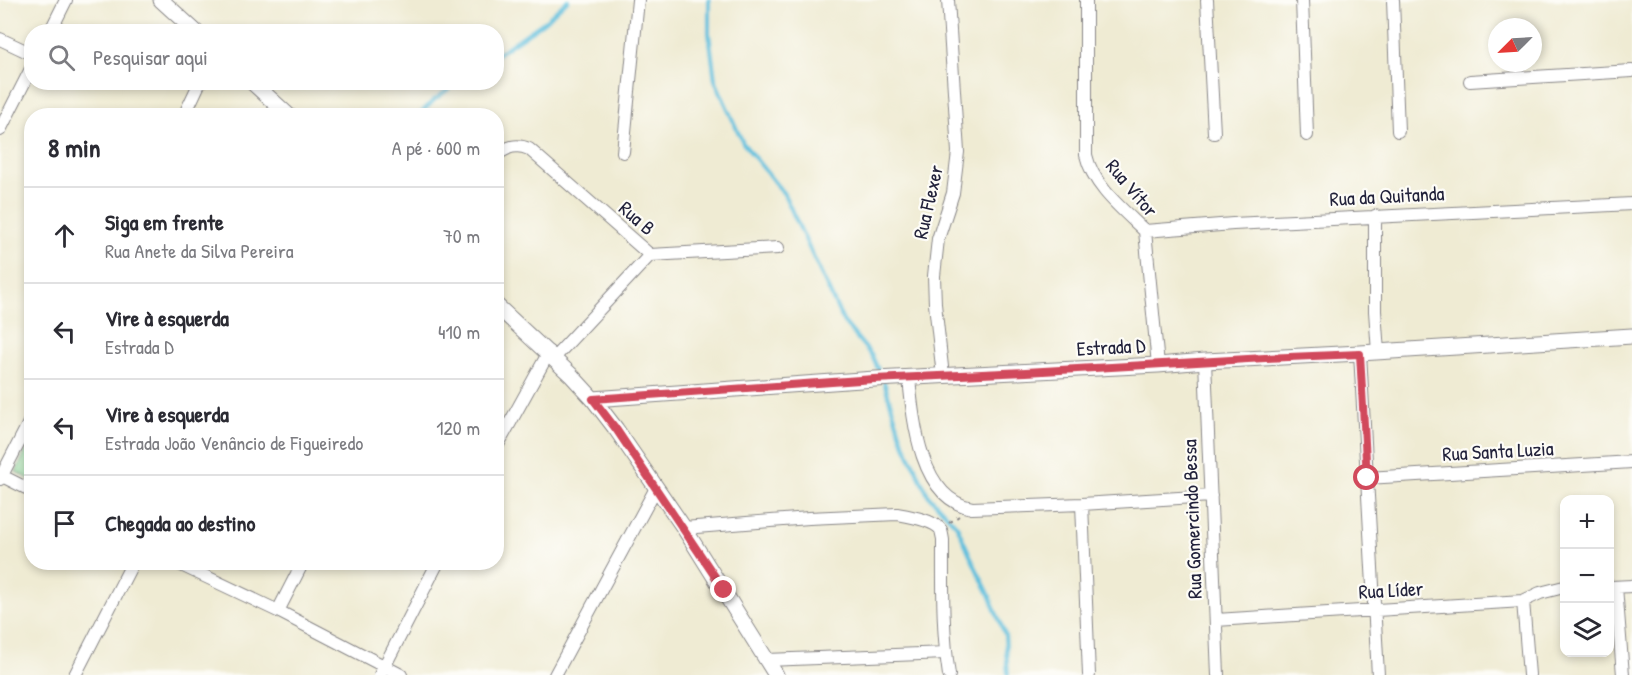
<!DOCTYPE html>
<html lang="pt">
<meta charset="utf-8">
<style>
body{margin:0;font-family:"Patrick Hand",sans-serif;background:#f2f2f3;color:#2b2b33}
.controls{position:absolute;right:18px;bottom:18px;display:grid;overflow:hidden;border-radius:12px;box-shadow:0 3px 9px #0003}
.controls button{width:54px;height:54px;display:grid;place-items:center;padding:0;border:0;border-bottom:2px solid #e1e1e2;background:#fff;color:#2b2b33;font:30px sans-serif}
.compass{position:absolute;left:1488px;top:18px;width:54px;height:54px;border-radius:50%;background:#fff;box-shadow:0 3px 9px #0003;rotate:246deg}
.stop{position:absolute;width:18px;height:18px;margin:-14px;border:4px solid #d1495b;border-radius:50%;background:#fff}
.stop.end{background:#d1495b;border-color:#fff;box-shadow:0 2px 6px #0008}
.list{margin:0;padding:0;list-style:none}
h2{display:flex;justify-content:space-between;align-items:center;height:78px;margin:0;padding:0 24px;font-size:26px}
h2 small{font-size:20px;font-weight:400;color:#7c7c81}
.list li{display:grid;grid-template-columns:39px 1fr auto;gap:18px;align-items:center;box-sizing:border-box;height:96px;padding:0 24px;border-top:2px solid #e1e1e2}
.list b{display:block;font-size:22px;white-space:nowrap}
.list p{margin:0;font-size:20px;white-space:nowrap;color:#7c7c81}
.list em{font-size:20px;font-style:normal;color:#7c7c81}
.icon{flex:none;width:33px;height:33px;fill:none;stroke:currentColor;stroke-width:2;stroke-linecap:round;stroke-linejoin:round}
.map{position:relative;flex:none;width:1632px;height:675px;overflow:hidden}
.search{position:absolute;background:#fff;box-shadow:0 3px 9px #0003;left:24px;top:24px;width:480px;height:66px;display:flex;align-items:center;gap:15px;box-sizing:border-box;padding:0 21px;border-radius:24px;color:#7c7c81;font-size:22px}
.panel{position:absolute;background:#fff;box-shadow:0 3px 9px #0003;left:24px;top:108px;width:480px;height:462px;border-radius:24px}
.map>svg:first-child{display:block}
</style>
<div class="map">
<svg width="1632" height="675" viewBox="0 0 1632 675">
<rect width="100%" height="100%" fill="#fdfcf7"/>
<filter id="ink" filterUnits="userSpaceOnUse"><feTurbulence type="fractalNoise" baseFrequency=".0167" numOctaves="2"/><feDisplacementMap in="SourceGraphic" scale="12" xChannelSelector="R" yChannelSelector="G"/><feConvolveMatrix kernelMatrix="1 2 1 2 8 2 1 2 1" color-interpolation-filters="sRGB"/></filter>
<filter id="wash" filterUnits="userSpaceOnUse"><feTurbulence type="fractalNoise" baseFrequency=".008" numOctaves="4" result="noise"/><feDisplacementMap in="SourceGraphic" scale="24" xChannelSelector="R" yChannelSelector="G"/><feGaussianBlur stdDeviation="1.35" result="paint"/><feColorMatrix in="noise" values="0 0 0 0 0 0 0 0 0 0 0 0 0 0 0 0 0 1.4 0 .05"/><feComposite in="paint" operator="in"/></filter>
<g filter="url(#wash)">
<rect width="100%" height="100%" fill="#efebd3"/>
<path fill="#88d695" stroke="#557c68" stroke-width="1.5" d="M31,439l1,41h-1l-15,-8z"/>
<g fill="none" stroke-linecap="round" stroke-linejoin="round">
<path stroke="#5ebfdd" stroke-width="4" d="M709,0v33l6,47 28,63 41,51 59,127 29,35 9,20
M496,55l48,-33 24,-22
M418,116l16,-16 24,-18
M884,382l18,57 26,56 29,31 19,42 12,24 17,43 3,40"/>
</g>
</g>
<g filter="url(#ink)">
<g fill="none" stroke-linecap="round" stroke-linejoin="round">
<defs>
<path id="minor" d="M1086,0v155c7,31 36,54 59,76l13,134
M1207,0l7,133
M1302,0l5,135
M1393,0l5,131
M50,32l16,-32
M0,39l32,15
M1470,81l162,-10
M184,116l16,-34
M0,130l32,-63
M623,152l15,-152
M496,155c12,-8 20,-12 33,-6l121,106 128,-7
M1375,216v95l3,41
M1145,231l88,-7 399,-20
M1360,353l18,322
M554,358l96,-103
M1205,361l13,314
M943,376l-8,-72 -1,-28 4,-37 15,-46 5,-41 -10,-152
M909,378c4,42 11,121 63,130l110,-4 129,-8
M496,448l53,-96
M0,475l32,16
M1367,478l265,-16
M0,479l32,-62
M1082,504l7,171
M684,528l125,-10 88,-4c11,2 37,6 44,16 0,0 2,9 2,10 0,45 -1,90 6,135
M175,562l103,49 123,64
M1611,587l21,-1
M1616,587l7,88
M1523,601l6,74
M278,611l25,-49
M1216,620l307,-19 17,-8 24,-6
M767,660l179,-7
M75,675l58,-113
M380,675l58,-113
M555,675l101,-187"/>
<path id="tertiary" d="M161,0l35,32
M252,82l37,34
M496,305l75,70 22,24 23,30 68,99 92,147
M593,399l282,-20 283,-14 47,-4 155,-8 272,-17"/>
</defs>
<use href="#minor" stroke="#888687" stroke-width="14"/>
<use href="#tertiary" stroke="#888687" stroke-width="17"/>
<path stroke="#888687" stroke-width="2" stroke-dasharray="4.5 4.5" stroke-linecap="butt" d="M949,523l10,-7"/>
<use href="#minor" stroke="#fff" stroke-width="12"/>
<use href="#tertiary" stroke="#fff" stroke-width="15"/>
</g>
</g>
<g fill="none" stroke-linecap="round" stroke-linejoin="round" filter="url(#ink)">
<path stroke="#d1495b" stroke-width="8" d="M724,590l-108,-161 -23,-30 281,-20 152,-7 239,-14 95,-4 7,124"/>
</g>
<g text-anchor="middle" stroke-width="4.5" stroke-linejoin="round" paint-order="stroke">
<g font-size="20" fill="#22223b" stroke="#fdfcf7">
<text transform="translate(1132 188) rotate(50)" y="7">Rua Vítor</text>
<text transform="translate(1387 196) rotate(-3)" y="7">Rua da Quitanda</text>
<text transform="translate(928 202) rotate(-77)" y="7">Rua Flexer</text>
<text transform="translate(637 218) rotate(41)" y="7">Rua B</text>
<text transform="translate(1111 347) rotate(-3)" y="7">Estrada D</text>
<text transform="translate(1498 451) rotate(-3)" y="7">Rua Santa Luzia</text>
<text transform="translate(1192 519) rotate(-92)" y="7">Rua Gomercindo Bessa</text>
<text transform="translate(1391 590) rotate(-3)" y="7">Rua Líder</text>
</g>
</g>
</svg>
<div class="controls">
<button>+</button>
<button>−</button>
<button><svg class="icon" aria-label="layers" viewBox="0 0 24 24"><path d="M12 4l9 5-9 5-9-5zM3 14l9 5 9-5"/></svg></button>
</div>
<svg class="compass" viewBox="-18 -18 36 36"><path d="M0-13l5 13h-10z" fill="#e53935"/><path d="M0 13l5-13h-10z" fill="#7c7c81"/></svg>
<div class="stop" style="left:1367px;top:478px"></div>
<div class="stop end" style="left:724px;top:590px"></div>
<div class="search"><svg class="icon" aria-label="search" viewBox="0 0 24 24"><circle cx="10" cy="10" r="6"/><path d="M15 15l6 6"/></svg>Pesquisar aqui</div>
<section class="panel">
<h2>8 min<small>A pé · 600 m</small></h2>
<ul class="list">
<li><svg class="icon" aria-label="ahead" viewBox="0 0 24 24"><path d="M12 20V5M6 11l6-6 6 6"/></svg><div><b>Siga em frente</b><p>Rua Anete da Silva Pereira</p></div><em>70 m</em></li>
<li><svg class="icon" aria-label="left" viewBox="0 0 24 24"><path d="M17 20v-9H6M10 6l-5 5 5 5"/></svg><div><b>Vire à esquerda</b><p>Estrada D</p></div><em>410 m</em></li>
<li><svg class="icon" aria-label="left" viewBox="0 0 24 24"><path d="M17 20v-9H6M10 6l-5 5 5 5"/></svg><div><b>Vire à esquerda</b><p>Estrada João Venâncio de Figueiredo</p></div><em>120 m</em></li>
<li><svg class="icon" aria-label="arrive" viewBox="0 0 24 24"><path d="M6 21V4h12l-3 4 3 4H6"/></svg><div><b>Chegada ao destino</b></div></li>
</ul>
</section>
</div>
